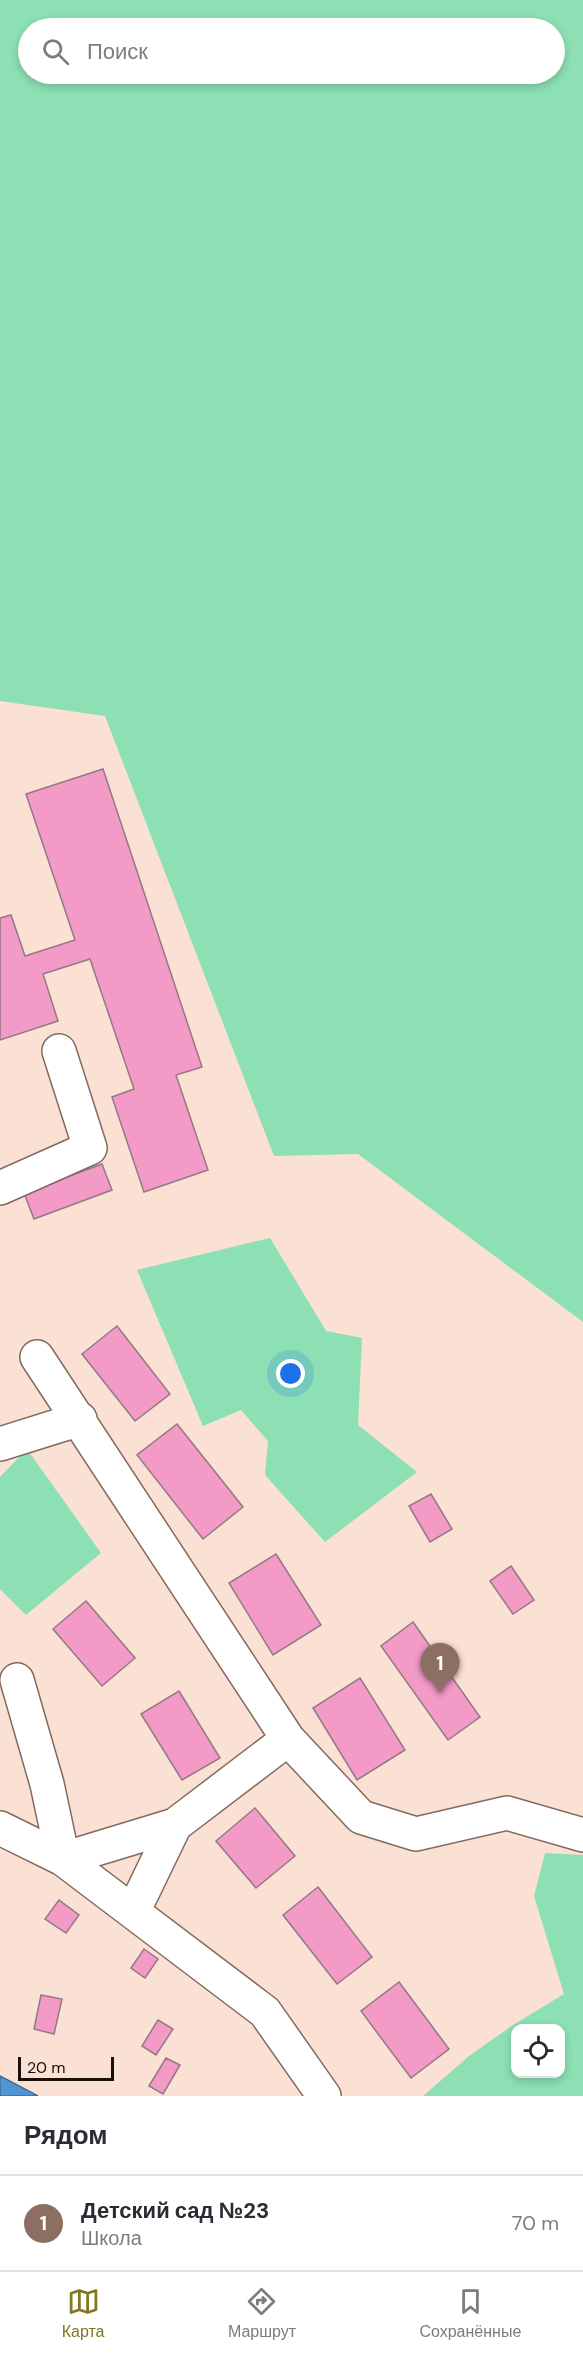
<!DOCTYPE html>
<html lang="ru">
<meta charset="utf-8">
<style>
body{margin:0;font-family:"DM Sans",sans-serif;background:#f7f7f7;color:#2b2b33}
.controls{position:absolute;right:18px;bottom:18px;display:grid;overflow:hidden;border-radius:12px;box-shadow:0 3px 9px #0003}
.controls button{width:54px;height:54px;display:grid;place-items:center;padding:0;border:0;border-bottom:2px solid #e1e1e2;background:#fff;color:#2b2b33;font:30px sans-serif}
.scale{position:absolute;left:18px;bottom:15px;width:96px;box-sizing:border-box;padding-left:6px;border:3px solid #180f0b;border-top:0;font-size:16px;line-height:21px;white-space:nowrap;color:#180f0b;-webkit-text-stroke:4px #fbe0d4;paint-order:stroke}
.you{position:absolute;left:291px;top:1374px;width:21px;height:21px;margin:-15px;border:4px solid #fff;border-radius:50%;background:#1a73e8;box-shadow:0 0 0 9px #1a73e833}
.badge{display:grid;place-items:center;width:39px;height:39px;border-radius:50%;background:#81781d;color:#fff;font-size:20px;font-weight:700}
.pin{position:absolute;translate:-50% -50px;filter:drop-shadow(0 2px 3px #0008)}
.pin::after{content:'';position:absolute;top:32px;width:21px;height:18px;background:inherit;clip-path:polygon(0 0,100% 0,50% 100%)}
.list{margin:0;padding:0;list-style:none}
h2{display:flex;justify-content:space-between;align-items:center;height:78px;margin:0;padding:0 24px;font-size:26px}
h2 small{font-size:20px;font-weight:400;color:#7c7c81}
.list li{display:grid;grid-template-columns:39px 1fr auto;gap:18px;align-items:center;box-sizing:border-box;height:96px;padding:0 24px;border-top:2px solid #e1e1e2}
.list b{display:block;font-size:22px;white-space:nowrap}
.list p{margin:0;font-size:20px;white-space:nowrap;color:#7c7c81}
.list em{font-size:20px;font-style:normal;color:#7c7c81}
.icon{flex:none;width:33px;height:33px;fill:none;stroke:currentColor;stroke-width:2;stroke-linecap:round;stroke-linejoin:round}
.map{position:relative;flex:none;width:583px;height:2096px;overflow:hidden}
.search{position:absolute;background:#fff;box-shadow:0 3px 9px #0003;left:18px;right:18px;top:18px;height:66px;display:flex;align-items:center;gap:15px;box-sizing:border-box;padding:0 21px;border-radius:33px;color:#7c7c81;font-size:22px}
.sheet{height:174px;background:#fff}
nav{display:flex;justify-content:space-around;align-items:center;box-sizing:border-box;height:84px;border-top:2px solid #e1e1e2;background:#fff;font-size:16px;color:#7c7c81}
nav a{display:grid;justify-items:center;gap:3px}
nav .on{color:#81781d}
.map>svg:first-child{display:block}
</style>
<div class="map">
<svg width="583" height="2096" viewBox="0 0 583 2096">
<rect width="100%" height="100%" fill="#fbe0d4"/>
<path fill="#8ce0b3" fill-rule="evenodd" d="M0,0h583v1322l-225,-168 -84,2 -169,-440 -105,-15zM554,28v46h-526v-46z
M270,1238l56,93 36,7 -4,87 59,47 -92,70 -60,-67 3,-34 -27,-31 -38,16 -66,-156z
M27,1449l74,104 -75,62 -26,-26v-112z
M545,1853l38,2v241h-160l46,-40 44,-31 51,-31 -30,-98zM560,2028v46h-44v-46z"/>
<path fill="#5195d5" stroke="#406d98" stroke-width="1.5" d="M0,2076l38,20h-38z"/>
<path fill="#f39ac7" stroke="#927984" stroke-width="1.5" d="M103,769l99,298 -26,8 32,95 -64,22 -32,-95 22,-8 -44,-130 -47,15 15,47 -58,19v-122l11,-3 14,41 50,-16 -49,-146z
M102,1164l10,26 -78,29 -10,-26z
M117,1326l53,68 -35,27 -53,-67z
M177,1424l66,83 -40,32 -66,-84z
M431,1494l21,35 -22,13 -21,-36z
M276,1554l45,71 -48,30 -44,-72z
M511,1566l23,34 -21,14 -23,-33z
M86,1601l49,57 -33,28 -49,-57z
M413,1622l67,95 -32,23 -67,-94z
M360,1678l45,72 -48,30 -44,-72z
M179,1691l41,67 -38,22 -41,-66z
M255,1808l40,48 -39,32 -40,-47z
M318,1887l54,70 -35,27 -54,-69z
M59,1900l20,15 -13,18 -21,-14z
M144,1949l14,10 -13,19 -14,-10z
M399,1982l50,67 -38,29 -50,-67z
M41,1995l21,4 -8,35 -20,-5z
M158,2020l15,9 -17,26 -14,-9z
M166,2058l14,7 -17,29 -14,-8z"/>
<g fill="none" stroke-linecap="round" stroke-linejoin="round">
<defs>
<path id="minor" d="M0,1188l90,-40 -31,-97
M37,1357l251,382 73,78 55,17 91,-21 76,22
M0,1444l80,-25
M17,1680l30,104 16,75 112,-34
M0,1828l63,31 202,153 59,84
M133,1912l42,-87 113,-86"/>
</defs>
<use href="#minor" stroke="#826a5f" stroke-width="36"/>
<use href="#minor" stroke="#fff" stroke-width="33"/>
</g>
</svg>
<div class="controls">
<button><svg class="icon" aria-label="locate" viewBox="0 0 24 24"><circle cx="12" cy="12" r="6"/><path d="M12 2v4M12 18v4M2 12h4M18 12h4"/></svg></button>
</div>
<div class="scale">20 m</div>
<div class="you"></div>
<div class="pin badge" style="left:440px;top:1693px;background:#8d6e63">1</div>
<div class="search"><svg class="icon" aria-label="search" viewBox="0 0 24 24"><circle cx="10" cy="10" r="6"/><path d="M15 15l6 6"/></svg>Поиск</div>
</div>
<section class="sheet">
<h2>Рядом<small></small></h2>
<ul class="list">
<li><span class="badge" style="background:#8d6e63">1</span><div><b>Детский сад №23</b><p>Школа</p></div><em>70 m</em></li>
</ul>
</section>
<nav>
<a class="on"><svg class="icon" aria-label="map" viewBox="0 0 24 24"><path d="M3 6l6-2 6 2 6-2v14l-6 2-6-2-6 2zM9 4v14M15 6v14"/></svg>Карта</a>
<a><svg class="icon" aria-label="directions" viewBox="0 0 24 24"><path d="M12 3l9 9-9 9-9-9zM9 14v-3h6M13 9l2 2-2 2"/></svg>Маршрут</a>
<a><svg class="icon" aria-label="saved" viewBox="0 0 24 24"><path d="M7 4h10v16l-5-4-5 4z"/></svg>Сохранённые</a>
</nav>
